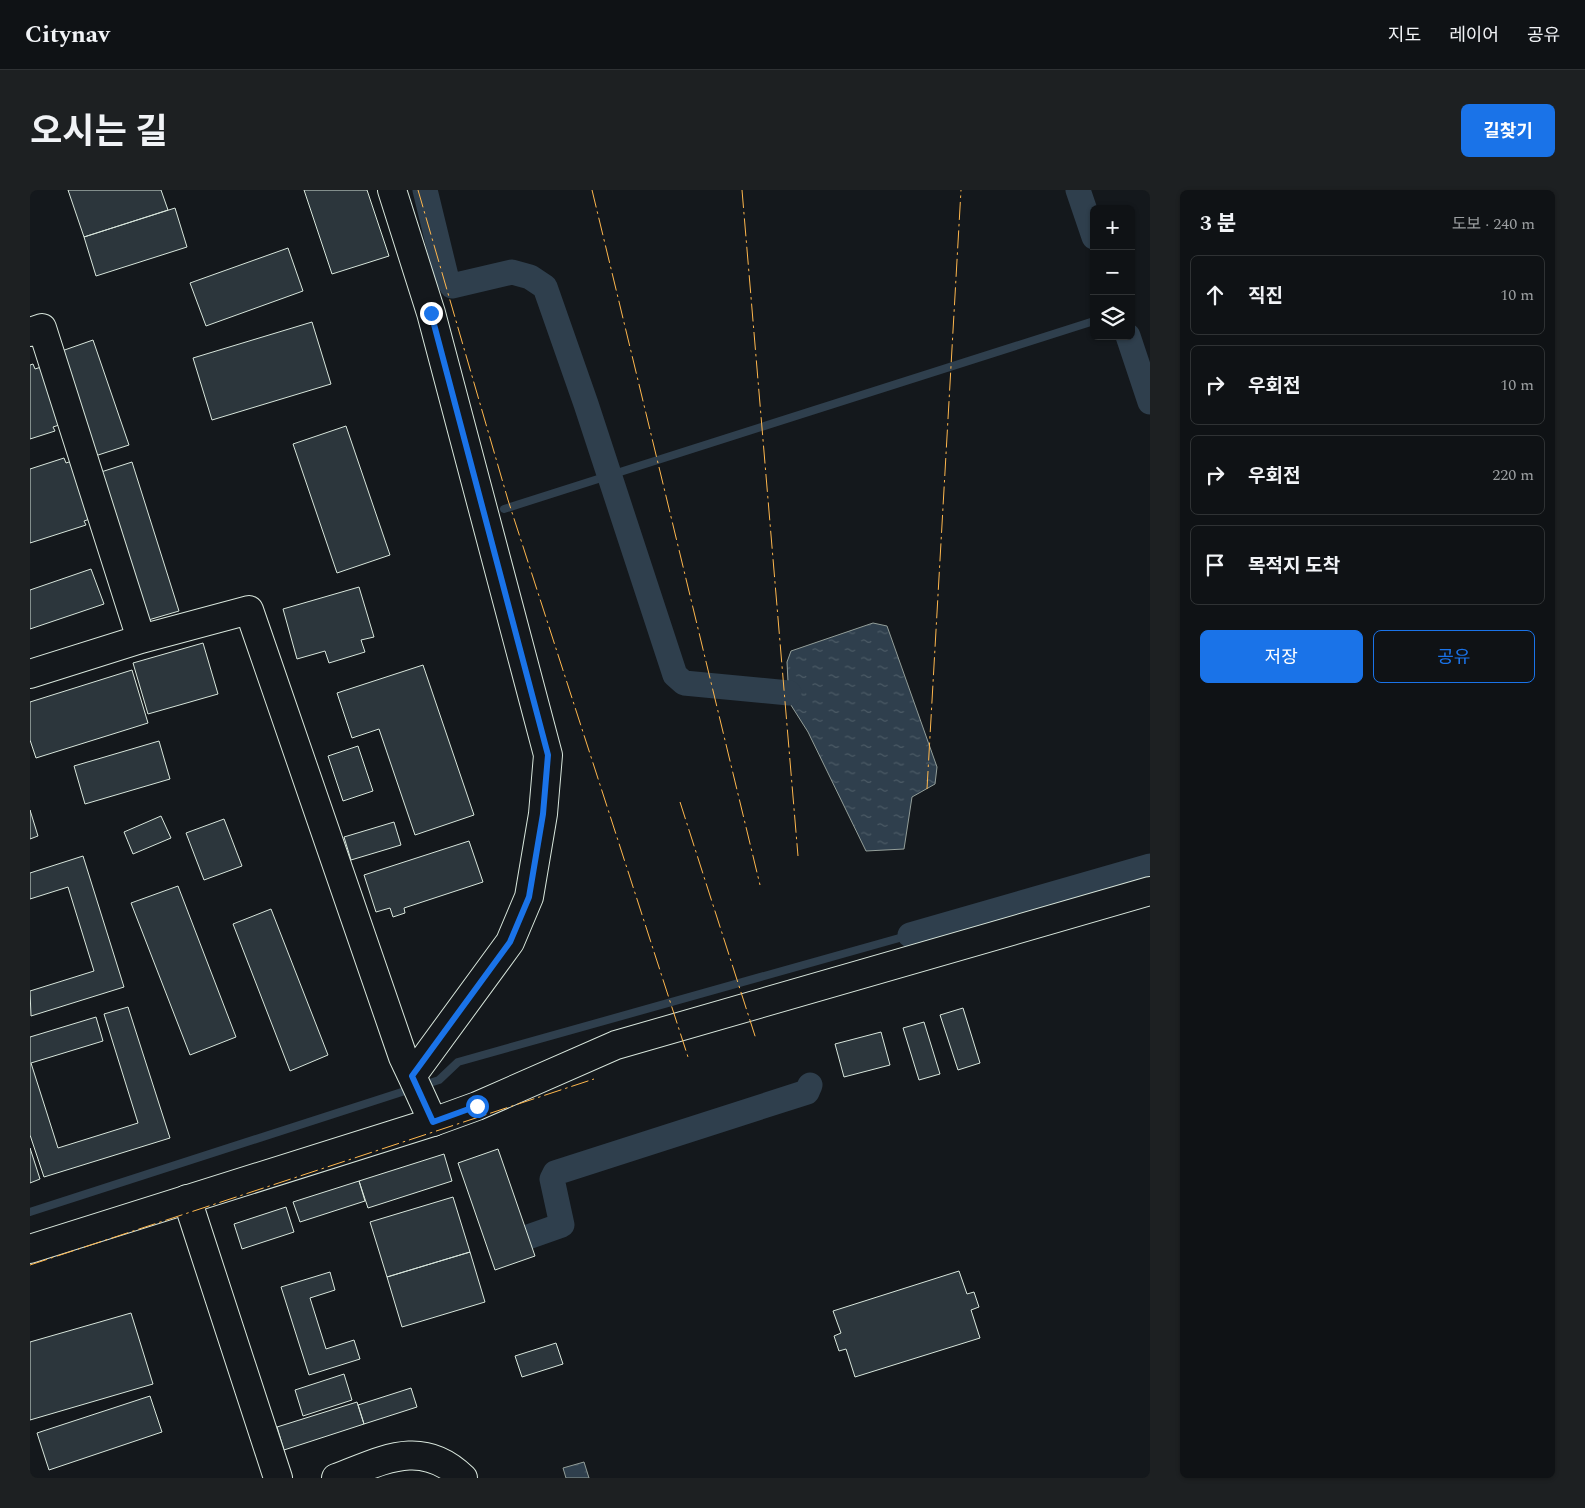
<!DOCTYPE html>
<html lang="ko">
<meta charset="utf-8">
<style>
body{margin:0;font-family:Spectral,"Noto Sans KR",serif;background:#1d2022;color:#f1f3f6}
.controls{position:absolute;right:15px;top:15px;display:grid;overflow:hidden;border-radius:8px;box-shadow:0 1px 4px #0004}
.controls button{width:45px;height:45px;display:grid;place-items:center;padding:0;border:0;border-bottom:1px solid #2f3234;background:#0f1215;color:#f1f3f6;font:25px sans-serif}
.stop{position:absolute;width:15px;height:15px;margin:-11px;border:4px solid #1a73e8;border-radius:50%;background:#fff}
.stop.end{background:#1a73e8;border-color:#fff;box-shadow:0 1px 5px #0008}
.list{margin:0;padding:0;list-style:none}
h2{display:flex;justify-content:space-between;align-items:center;height:65px;margin:0;padding:0 20px;font-size:21px}
h2 small{font-size:16px;font-weight:400;color:#9b9ea0}
.list li{display:grid;grid-template-columns:32px 1fr auto;gap:15px;align-items:center;box-sizing:border-box;height:80px;margin:0 10px 10px;padding:0 10px;border:1px solid #2f3234;border-radius:8px}
.list b{display:block;font-size:19px;white-space:nowrap}
.list em{font-size:16px;font-style:normal;color:#9b9ea0}
.actions{display:flex;gap:10px;padding:15px 20px}
.actions a{flex:1;padding:11px 0;border:1px solid #1a73e8;border-radius:8px;text-align:center;font-size:18px;color:#1a73e8}
.actions .main{background:#1a73e8;color:#fff}
.icon{flex:none;width:28px;height:28px;fill:none;stroke:currentColor;stroke-width:2;stroke-linecap:round;stroke-linejoin:round}
.map{position:relative;flex:none;width:1120px;height:1288px;overflow:hidden;border-radius:8px}
header{display:flex;align-items:center;gap:30px;box-sizing:border-box;height:70px;padding:0 25px;background:#0f1215;border-bottom:1px solid #2f3234}
header strong{font-size:24px}
nav{display:flex;gap:28px;margin-inline-start:auto;font-size:18px}
.intro{display:flex;align-items:center;justify-content:space-between;box-sizing:border-box;height:120px;padding:0 30px}
h1{margin:0;font-size:35px}
.button{padding:12px 22px;border-radius:8px;background:#1a73e8;color:#fff;font-size:18px;font-weight:700}
main{display:flex;gap:30px;padding:0 30px}
aside{flex:1;background:#0f1215;border-radius:8px;box-shadow:0 1px 4px #0004}
.map>svg:first-child{display:block}
</style>
<header>
<strong>Citynav</strong>
<nav><a>지도</a><a>레이어</a><a>공유</a></nav>
</header>
<div class="intro"><h1>오시는 길</h1><a class="button">길찾기</a></div>
<main>
<div class="map">
<svg width="1120" height="1288" viewBox="0 0 1120 1288">
<defs>
<pattern id="water-ripples" width="26" height="14" patternUnits="userSpaceOnUse" patternTransform="scale(1.25)"><rect width="26" height="14" fill="#2f3f4d"/><path d="M2 4q2-2 4 0t4 0M15 11q2-2 4 0t4 0" fill="none" stroke="#4c5b66"/></pattern>
</defs>
<rect width="100%" height="100%" fill="#14181c"/>
<path fill="url(#water-ripples)" stroke="#939e99" d="M843,433l14,3 50,141 -2,17 -23,13 -8,52 -38,2 -58,-119 -19,-30 -2,-40 4,-11z
M554,1272l5,16h-23l-3,-10z"/>
<g fill="none" stroke-linecap="round" stroke-linejoin="round">
<path stroke="#2f3f4d" stroke-width="8" d="M474,319l590,-188
M0,1022l409,-132 19,-18 452,-127"/>
<path stroke="#2f3f4d" stroke-width="25" d="M395,0l21,86 6,10 60,-14 18,5 15,10 41,117 89,271 9,8 105,10
M1048,0l16,47
M1098,146l22,66
M880,745l240,-69
M498,1047l34,-12 -10,-46 3,-6 252,-81 3,-7"/>
</g>
<path fill="#2c363c" stroke="#d8e6dc" d="M38,0h93l7,20 -84,27z
M274,0h63l22,66 -57,18z
M145,18l12,39 -91,29 -12,-39z
M258,58l15,43 -97,35 -16,-43z
M282,132l19,62 -119,36 -19,-62z
M63,150l36,105 -37,12 -36,-104z
M3,174l2,5 6,-2 18,58 -6,2 2,4 -25,8v-74z
M316,236l44,129 -53,18 -44,-129z
M34,268l2,5 6,-2 18,58 -6,2 2,4 -56,18v-74z
M102,272l47,149 -34,10 -47,-148z
M61,379l13,35 -74,25v-39z
M329,397l15,50 -13,3 4,12 -36,11 -4,-12 -28,8 -14,-50z
M173,453l15,51 -70,20 -15,-51z
M393,475l51,150 -59,20 -36,-106 -27,9 -15,-45z
M102,480l16,53 -112,35 -6,-18v-38z
M129,551l11,38 -85,25 -11,-38z
M328,556l15,45 -30,10 -15,-45z
M0,620l8,26 -8,3z
M131,626l10,22 -38,16 -9,-22z
M194,629l18,47 -38,14 -18,-47z
M364,632l7,23 -50,15 -7,-23z
M439,651l14,41 -79,26 1,5 -12,4 -3,-9 -14,4 -12,-37z
M53,666l41,131 -93,29 -1,-25 64,-20 -26,-84 -38,12v-26z
M148,696l58,151 -46,18 -59,-152z
M241,719l57,146 -38,16 -57,-147z
M98,817l42,131 -126,39 -14,-42v-98l66,-20 7,24 -72,22 27,85 80,-25 -34,-109z
M933,818l17,55 -22,7 -18,-55z
M894,832l16,52 -21,6 -16,-52z
M851,842l9,33 -46,12 -9,-33z
M0,958l10,31 -10,4z
M468,959l37,107 -40,14 -37,-107z
M414,964l8,27 -84,27 -9,-27z
M329,991l6,20 -65,21 -7,-20z
M423,1007l17,55 -83,25 -17,-55z
M256,1017l8,25 -52,17 -8,-25z
M440,1062l15,50 -83,25 -15,-50z
M929,1081l8,23 7,-2 5,15 -8,3 9,28 -125,39 -9,-28 -7,2 -5,-15 7,-3 -8,-22z
M300,1082l5,18 -25,8 16,51 28,-9 6,19 -51,16 -28,-88z
M101,1123l22,71 -123,36v-78z
M526,1153l7,21 -41,13 -7,-21z
M314,1184l8,26 -49,16 -8,-26z
M381,1198l6,19 -53,17 -6,-19z
M120,1206l12,36 -113,38 -12,-37z
M327,1212l7,22 -80,26 -7,-23z"/>
<g fill="none" stroke-linecap="round" stroke-linejoin="round">
<defs>
<path id="minor" d="M362,0l39,123 117,442 -5,59 -14,83 -19,45 -98,134 21,46
M0,142l12,-4 99,311 108,-29 154,447 9,19
M0,484l111,-35
M157,1009l91,279
M306,1288c46,-17 85,-41 127,0"/>
<path id="major" d="M0,1059l403,-127 44,-16 139,-61 534,-154"/>
</defs>
<use href="#minor" stroke="#d8e6dc" stroke-width="30"/>
<use href="#major" stroke="#d8e6dc" stroke-width="30"/>
<use href="#minor" stroke="#14181c" stroke-width="28"/>
<use href="#major" stroke="#14181c" stroke-width="28"/>
<path stroke="#ffb74d" stroke-width="1" stroke-dasharray="18 4 2.5 4" stroke-linecap="butt" d="M388,0l90,310 180,557
M562,0l168,695
M712,0l56,666
M897,599l34,-599
M650,612l76,237
M0,1075l564,-186"/>
</g>
<g fill="none" stroke-linecap="round" stroke-linejoin="round">
<path stroke="#1a73e8" stroke-width="6" d="M401,123l117,442 -5,59 -14,83 -19,45 -98,134 21,46 44,-16"/>
</g>
</svg>
<div class="controls">
<button>+</button>
<button>−</button>
<button><svg class="icon" aria-label="layers" viewBox="0 0 24 24"><path d="M12 4l9 5-9 5-9-5zM3 14l9 5 9-5"/></svg></button>
</div>
<div class="stop" style="left:447px;top:916px"></div>
<div class="stop end" style="left:401px;top:123px"></div>
</div>
<aside>
<h2>3 분<small>도보 · 240 m</small></h2>
<ul class="list">
<li><svg class="icon" aria-label="ahead" viewBox="0 0 24 24"><path d="M12 20V5M6 11l6-6 6 6"/></svg><div><b>직진</b></div><em>10 m</em></li>
<li><svg class="icon" aria-label="right" viewBox="0 0 24 24"><path d="M7 20v-9h11M14 6l5 5-5 5"/></svg><div><b>우회전</b></div><em>10 m</em></li>
<li><svg class="icon" aria-label="right" viewBox="0 0 24 24"><path d="M7 20v-9h11M14 6l5 5-5 5"/></svg><div><b>우회전</b></div><em>220 m</em></li>
<li><svg class="icon" aria-label="arrive" viewBox="0 0 24 24"><path d="M6 21V4h12l-3 4 3 4H6"/></svg><div><b>목적지 도착</b></div></li>
</ul>
<div class="actions"><a class="main">저장</a><a>공유</a></div>
</aside>
</main>
